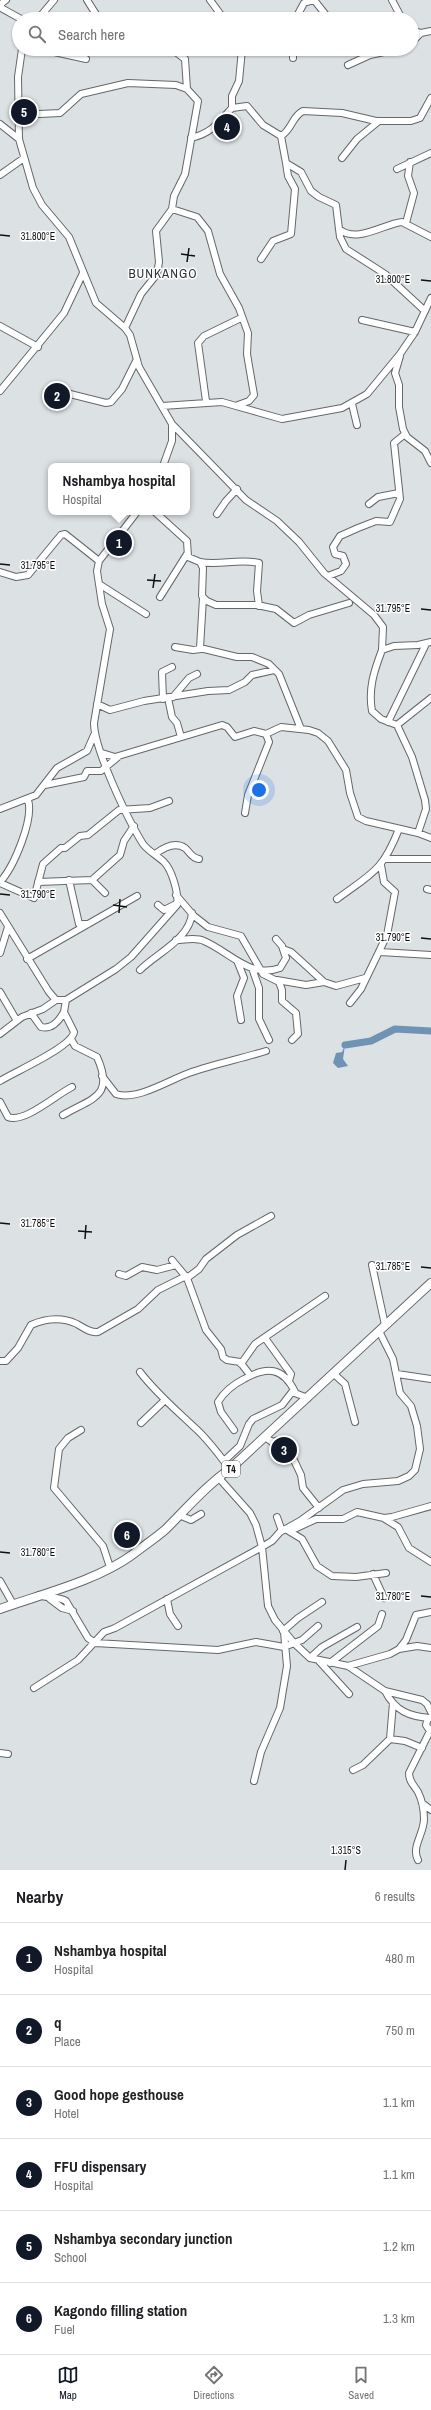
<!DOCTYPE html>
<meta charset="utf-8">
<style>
body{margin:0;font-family:"Archivo Narrow",sans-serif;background:#f6f6f6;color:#202124}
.you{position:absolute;left:259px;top:790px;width:14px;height:14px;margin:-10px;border:3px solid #fff;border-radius:50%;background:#1a73e8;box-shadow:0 0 0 6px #1a73e833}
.badge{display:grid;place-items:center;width:26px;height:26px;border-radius:50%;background:#111827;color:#fff;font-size:13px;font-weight:700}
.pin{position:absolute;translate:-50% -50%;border:2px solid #fff;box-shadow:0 1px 4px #0006}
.popup{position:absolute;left:48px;top:463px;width:142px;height:52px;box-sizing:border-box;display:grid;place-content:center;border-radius:8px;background:#fff;filter:drop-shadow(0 1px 3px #0005);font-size:13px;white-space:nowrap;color:#757577}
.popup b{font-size:15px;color:#202124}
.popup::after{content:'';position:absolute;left:50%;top:100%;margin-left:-8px;border:8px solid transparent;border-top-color:#fff}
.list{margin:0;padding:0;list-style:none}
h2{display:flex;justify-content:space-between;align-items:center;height:52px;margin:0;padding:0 16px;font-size:17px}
h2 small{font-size:13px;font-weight:400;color:#757577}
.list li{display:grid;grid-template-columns:26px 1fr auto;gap:12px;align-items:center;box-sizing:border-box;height:72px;padding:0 16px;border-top:1px solid #e0e0e0}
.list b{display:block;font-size:15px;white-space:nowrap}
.list p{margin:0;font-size:13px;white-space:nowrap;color:#757577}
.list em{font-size:13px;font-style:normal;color:#757577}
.icon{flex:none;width:22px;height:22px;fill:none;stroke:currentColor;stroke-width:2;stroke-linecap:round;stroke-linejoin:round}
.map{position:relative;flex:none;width:431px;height:1870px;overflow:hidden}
.search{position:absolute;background:#fff;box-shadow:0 1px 3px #0004;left:12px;right:12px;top:12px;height:44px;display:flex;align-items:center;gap:10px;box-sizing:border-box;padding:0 14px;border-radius:22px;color:#757577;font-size:15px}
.sheet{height:484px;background:#fff}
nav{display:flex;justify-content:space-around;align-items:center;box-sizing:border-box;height:56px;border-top:1px solid #e0e0e0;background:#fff;font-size:11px;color:#757577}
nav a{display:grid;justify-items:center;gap:2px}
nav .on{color:#111827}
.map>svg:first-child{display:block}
</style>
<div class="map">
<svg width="431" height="1870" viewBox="0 0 431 1870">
<rect width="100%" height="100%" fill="#dce1e4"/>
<path fill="#6e93b5" d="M345,1045l-2,14 5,7 -10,2 -5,-5 3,-10 6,-1z"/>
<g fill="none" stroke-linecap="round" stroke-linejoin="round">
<path stroke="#6e93b5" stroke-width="7" d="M345,1045l26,-4 24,-12 36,2"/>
<defs>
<path id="minor" d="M6,0l-5,4v4l20,11
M87,0l12,19
M210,0l14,19
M314,0l12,15
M392,0l10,19
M38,19l16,-19
M131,19h1
M277,19l6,-3 13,2 8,-15 10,-3
M412,30l9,3
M412,42l9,-9 10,-2
M22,49l-4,28 1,62 14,49 9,17 27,32 27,66 29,25 5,7 9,32 33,57v17l-9,25
M41,49l45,10
M172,49l13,10 2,30
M293,58v-9
M348,65l22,-10 28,-6
M232,108v-12l7,-15 3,-32
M19,115l41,-2 21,-19 47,-11 48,2 11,4 11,12 -13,73 -11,22 -2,13 -16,22 3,31 -2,12 -16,20 -16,34
M0,124l19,15
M281,136c11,-6 11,-20 22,-25l39,2 34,8h35l9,-3 11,-20
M191,138c21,-5 27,-15 41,-30l15,-2 16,19 18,11 5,27 15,9 10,19 8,6 17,8 4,32 6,12 39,25 40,37
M342,158l15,-19 22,-18
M397,169l34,-16
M0,175l24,-17
M172,209l25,8 11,14 12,43 19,34 9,25 -1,21 7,41 -5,6 -11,4
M406,223l8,-30 -6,-17 2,-14
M339,229c18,15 44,-5 63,-7l29,15
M261,259l12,-18 18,-7 4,-45 -7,-13 -2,-13
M362,320l53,12
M0,326l38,21
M400,356l-5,17 4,12v22l4,22 4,8 18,14 6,12
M0,391l64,-78 19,-40
M52,395l6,-4 48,12 5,-1 11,-13 14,-28
M206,401l-8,-58 6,-7 37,-18
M352,404l5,21
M162,406l60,-4 60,17 60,-11 25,-14 33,-40 15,-22 16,-34
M174,426l72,74 31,21 22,21 25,31 50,42 9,12 -1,23 12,-4 24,-1 13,-3
M369,504l9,-7 21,-4
M155,512l32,29 1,16 12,5 3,6 -1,28 5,5 9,4h41l19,4 18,14 15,-8 40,-12
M217,514l9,-13 11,-12
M200,562c19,4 39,-4 59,1l-2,28 2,15
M0,572l16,5 12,-2 33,-40 4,-1 34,27
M328,576l13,-5 5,-7 -3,-8 -8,-2 -2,-7 7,-11 18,-8 18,-7 14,1 10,-23 -6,-56 11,-9
M99,584l47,30
M160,597l27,-43
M203,598l-3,50 37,9h15l17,7 10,10 22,55
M175,647l18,3 8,-1
M382,650c-8,21 -14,39 -10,61l9,8 16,6 15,32 13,43 1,9 -8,24
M173,697l16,-19 8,-4
M168,698l4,19 5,6 4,14
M163,699l-1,-27 10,-5
M97,704l13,6 34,-9 64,-10 21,-1 16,-8 7,-7 22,-5
M388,722l38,-78
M397,725l34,-27
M102,753l13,4 107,-32 5,2 8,10 19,-6 12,3 15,-7 28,3 9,3 10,8 18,29 4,23 8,24 8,4 52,12 13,5
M45,785l39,-8 3,-6h14l17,-14
M0,809l36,-14 21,-27 30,-17 7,-16
M245,813l3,-18 21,-53 -3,-8
M155,854c8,-6 20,-13 30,-6 5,4 6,10 14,11
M385,859h46
M69,880l10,44h9
M92,880l28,-25 4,-14 10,-15
M0,882c14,-15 34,-63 28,-82
M38,882l54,-2 13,13
M0,883l34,15 9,-34 18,-16h4l15,-12 8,-1 31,-25 31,-2 19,-7
M427,889l4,1
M176,895l18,21 14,11 33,9 22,38 16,8 3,8v11l14,12 2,21 -6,6
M337,899c35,-26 45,-27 62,-70
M158,905l6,5 12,-6
M0,913l49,79 7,8h10
M176,940c9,0 20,-3 28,1 26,11 46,38 76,27l6,-10 -4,-12 -6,-7
M283,949l8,3 33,30
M380,952l51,3
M0,953l8,-26
M27,959l110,-63
M238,963l6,15 -7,18 4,24
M252,968l7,20v31l10,21
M140,970c17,-17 50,-31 52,-57
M277,980l29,5 18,-3 12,4 29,-8
M0,992l17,29
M350,1003l11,-14 26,-54 8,-43 -11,-10 -3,-17
M31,1013l10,14c11,3 18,-6 23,-15
M0,1034l22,-17 21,-8 13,-9
M102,1076l14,18c21,7 53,-14 73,-21 25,-9 51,-14 77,-22
M0,1081c14,-9 72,-34 74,-49l-10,-20 2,-12 50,-31 15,-12 46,-52c2,-11 -5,-35 -13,-43 -6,-6 -16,-11 -21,-18 -15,-24 -49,-95 -49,-121l16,-94 -8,-25 -5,-33 2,-10 38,-49
M0,1102l8,15c16,7 49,-23 64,-30
M63,1115c29,-17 52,-18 34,-58l-22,-11 -4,-7
M172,1260l15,18 19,52 15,19 2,8 4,3 13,2 10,13
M372,1265l13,60
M119,1274l7,2 16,-9 15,3 19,-5
M187,1278l12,-9 7,-10 31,-24 34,-19
M265,1338l26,36 -2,7
M0,1361h6l12,-13 13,-23c16,-7 31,-8 46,-1 7,4 13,9 21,8l40,-23 20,-19 28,-14
M241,1364l14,-20 70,-48
M140,1372c16,21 35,37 54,55 14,12 25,28 36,42
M334,1374l11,10 10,38
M397,1374l34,5
M141,1423l24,-23
M81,1430l-13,8 -9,11 -5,39 49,58 7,21
M234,1430l-13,-18 -3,-10c6,-10 16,-18 26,-23 23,-13 39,-12 51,13
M265,1437l7,5 12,-3 17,36 2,13 16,20
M224,1461l16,-15 9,-22 4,-5 29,-14 10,-13 16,6
M218,1477l32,36 6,12 6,22 6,59 7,14 19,23 16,15 38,8 37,25 37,9 5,4 4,8
M179,1515l12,5 10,-6
M277,1517l5,14
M385,1519l13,8 11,21 22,14
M287,1530l15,9 15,27 15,10 24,1 30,-4
M290,1531l26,-12h27l14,-7 27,6 8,-1 39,-11
M373,1574l11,24
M0,1581l13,23
M39,1595c9,4 19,1 27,6l22,37 7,5 123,7 38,-8 28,5 18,-7 16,-14
M50,1599l12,9 11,3
M167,1599l3,15 8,12
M283,1631l15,-13 24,-16
M399,1649l18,-3 14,2
M310,1658l12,-11 35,-20
M319,1661l30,33
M330,1663l48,-37 4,-12
M348,1666l42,-12 9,-5 7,-9 10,-25 15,-3
M34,1688l44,-28 26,-28 11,-4 147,-81 10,-6 8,-9 20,-11 43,-31 20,-6 35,-3 11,-5 6,-6 5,-21 -3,-23 -6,-20 -11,-13 -7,-34 -14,-28
M385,1691c10,20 25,26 46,27
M428,1718l-2,7 4,6
M390,1739l15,2 17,7
M0,1753l8,1
M353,1770l10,-5 27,-26 3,-36
M254,1781l7,-29 19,-44 7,-42 -3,-34
M422,1803l9,7
M418,1860c-7,-13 6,-26 6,-41 0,-9 -2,-19 -6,-27 -4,-7 -9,-10 -9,-19l22,-44"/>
<path id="highway" d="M0,1609c42,-15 96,-28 132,-54 11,-9 24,-17 34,-26 21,-21 40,-43 64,-60l201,-186"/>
</defs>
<use href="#minor" stroke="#64686b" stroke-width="8"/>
<use href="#highway" stroke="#64686b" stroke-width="10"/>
<use href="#minor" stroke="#fff" stroke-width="6"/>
<use href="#highway" stroke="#fff" stroke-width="8"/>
</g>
<path fill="none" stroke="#0f1011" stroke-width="1.5" d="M0,235l10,1M181,254l14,2M187,262l2,-14M421,280l10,1M0,564l10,1M147,580l14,1M153,588l2,-14M421,609l10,1M0,894l10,1M113,905l14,2M119,913l1,-14M421,938l10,1M0,1223l10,1M78,1231l14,1M85,1239l1,-14M421,1267l10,1M0,1552l10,1M421,1596l10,1M345,1870l1,-10"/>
<g text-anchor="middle" stroke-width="3" stroke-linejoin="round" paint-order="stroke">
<rect fill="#fff" stroke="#575858" stroke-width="1" x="222" y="1461" width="18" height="16" rx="3"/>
<g font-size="10" font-weight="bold" fill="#0f1011">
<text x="231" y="1473">T4</text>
</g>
<g font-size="13" letter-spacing="1" fill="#313437" stroke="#fff">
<text x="163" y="278">BUNKANGO</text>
</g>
</g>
<g font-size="10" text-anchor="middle" fill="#0f1011" stroke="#fff" stroke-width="3" stroke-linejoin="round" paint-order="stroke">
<text x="38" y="240">31.800°E</text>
<text x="393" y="283">31.800°E</text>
<text x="38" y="569">31.795°E</text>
<text x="393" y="612">31.795°E</text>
<text x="38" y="898">31.790°E</text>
<text x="393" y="941">31.790°E</text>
<text x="38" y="1227">31.785°E</text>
<text x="393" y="1270">31.785°E</text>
<text x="38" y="1556">31.780°E</text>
<text x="393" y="1600">31.780°E</text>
<text x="346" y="1854">1.315°S</text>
</g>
</svg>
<div class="you"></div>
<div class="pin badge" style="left:119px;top:543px">1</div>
<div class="popup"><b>Nshambya hospital</b>Hospital</div>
<div class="pin badge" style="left:57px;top:396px">2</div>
<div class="pin badge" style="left:284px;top:1450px">3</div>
<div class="pin badge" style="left:227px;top:127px">4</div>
<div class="pin badge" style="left:24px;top:112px">5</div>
<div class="pin badge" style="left:127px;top:1535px">6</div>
<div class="search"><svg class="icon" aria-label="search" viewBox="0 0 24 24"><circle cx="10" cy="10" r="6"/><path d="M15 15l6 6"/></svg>Search here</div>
</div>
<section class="sheet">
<h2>Nearby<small>6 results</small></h2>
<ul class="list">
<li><span class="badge">1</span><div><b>Nshambya hospital</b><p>Hospital</p></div><em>480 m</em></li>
<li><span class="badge">2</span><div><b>q</b><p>Place</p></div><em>750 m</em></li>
<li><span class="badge">3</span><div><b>Good hope gesthouse</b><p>Hotel</p></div><em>1.1 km</em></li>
<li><span class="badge">4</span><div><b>FFU dispensary</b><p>Hospital</p></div><em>1.1 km</em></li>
<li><span class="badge">5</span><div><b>Nshambya secondary junction</b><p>School</p></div><em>1.2 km</em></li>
<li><span class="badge">6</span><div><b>Kagondo filling station</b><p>Fuel</p></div><em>1.3 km</em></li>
</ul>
</section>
<nav>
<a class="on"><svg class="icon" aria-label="map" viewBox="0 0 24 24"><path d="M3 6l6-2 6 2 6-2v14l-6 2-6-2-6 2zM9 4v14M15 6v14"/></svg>Map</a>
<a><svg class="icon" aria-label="directions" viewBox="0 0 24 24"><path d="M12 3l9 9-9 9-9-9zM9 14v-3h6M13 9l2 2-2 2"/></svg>Directions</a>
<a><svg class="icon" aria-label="saved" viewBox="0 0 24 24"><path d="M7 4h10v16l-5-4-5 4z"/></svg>Saved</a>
</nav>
